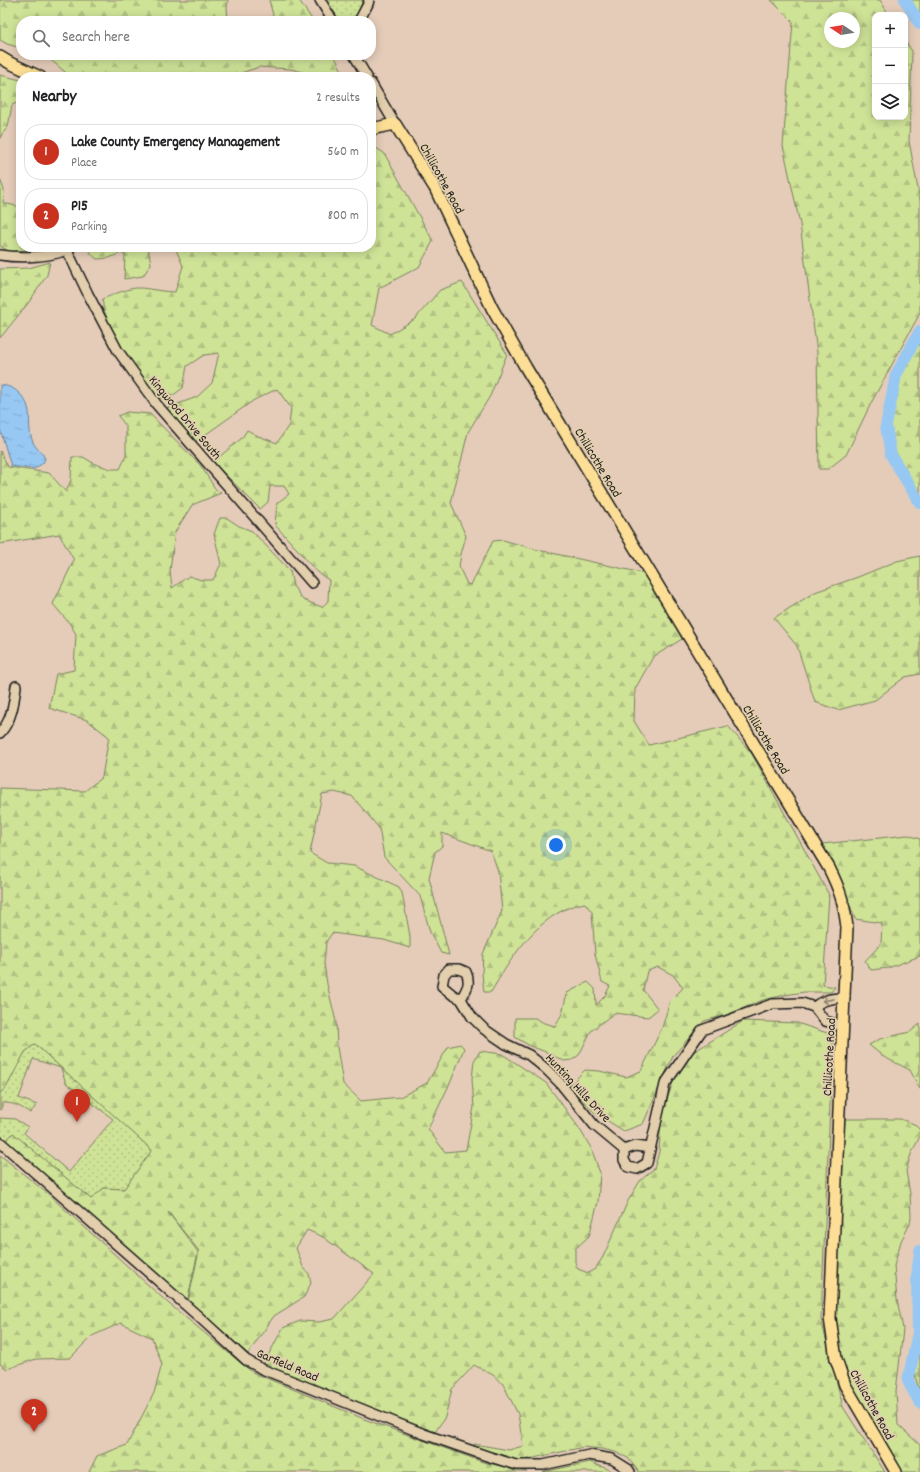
<!DOCTYPE html>
<meta charset="utf-8">
<style>
body{margin:0;font-family:Dekko,sans-serif;background:#f6f6f6;color:#202124}
.controls{position:absolute;right:12px;top:12px;display:grid;overflow:hidden;border-radius:8px;box-shadow:0 2px 10px #0003}
.controls button{width:36px;height:36px;display:grid;place-items:center;padding:0;border:0;border-bottom:1px solid #e0e0e0;background:#fff;color:#202124;font:20px sans-serif}
.compass{position:absolute;left:824px;top:12px;width:36px;height:36px;border-radius:50%;background:#fff;box-shadow:0 2px 10px #0003;rotate:282deg}
.you{position:absolute;left:556px;top:845px;width:14px;height:14px;margin:-10px;border:3px solid #fff;border-radius:50%;background:#1a73e8;box-shadow:0 0 0 6px #1a73e833}
.badge{display:grid;place-items:center;width:26px;height:26px;border-radius:50%;background:#c8321e;color:#fff;font-size:13px;font-weight:700}
.pin{position:absolute;translate:-50% -33px;filter:drop-shadow(0 1px 2px #0008)}
.pin::after{content:'';position:absolute;top:21px;width:14px;height:12px;background:inherit;clip-path:polygon(0 0,100% 0,50% 100%)}
.list{margin:0;padding:0;list-style:none}
h2{display:flex;justify-content:space-between;align-items:center;height:52px;margin:0;padding:0 16px;font-size:17px}
h2 small{font-size:13px;font-weight:400;color:#757577}
.list li{display:grid;grid-template-columns:26px 1fr auto;gap:12px;align-items:center;box-sizing:border-box;height:56px;margin:0 8px 8px;padding:0 8px;border:1px solid #e0e0e0;border-radius:16px}
.list b{display:block;font-size:15px;white-space:nowrap}
.list p{margin:0;font-size:13px;white-space:nowrap;color:#757577}
.list em{font-size:13px;font-style:normal;color:#757577}
.icon{flex:none;width:22px;height:22px;fill:none;stroke:currentColor;stroke-width:2;stroke-linecap:round;stroke-linejoin:round}
.map{position:relative;flex:none;width:920px;height:1472px;overflow:hidden}
.search{position:absolute;background:#fff;box-shadow:0 2px 10px #0003;left:16px;top:16px;width:360px;height:44px;display:flex;align-items:center;gap:10px;box-sizing:border-box;padding:0 14px;border-radius:16px;color:#757577;font-size:15px}
.panel{position:absolute;background:#fff;box-shadow:0 2px 10px #0003;left:16px;top:72px;width:360px;height:180px;border-radius:16px}
.map>svg:first-child{display:block}
</style>
<div class="map">
<svg width="920" height="1472" viewBox="0 0 920 1472">
<defs>
<pattern id="grass-dots" width="8" height="8" patternUnits="userSpaceOnUse"><rect width="8" height="8" fill="#cfe397"/><path d="M2 2h.1M6 6h.1" fill="none" stroke="#b1c282" stroke-width="1.8" stroke-linecap="round"/></pattern>
<pattern id="forest-firs" width="22" height="20" patternUnits="userSpaceOnUse"><rect width="22" height="20" fill="#cfe397"/><path d="M5 1l3.5 6h-7zM16 11l3.5 6h-7z" fill="#b1c282"/></pattern>
<pattern id="water-ripples" width="26" height="14" patternUnits="userSpaceOnUse"><rect width="26" height="14" fill="#96c8f3"/><path d="M2 4q2-2 4 0t4 0M15 11q2-2 4 0t4 0" fill="none" stroke="#81abd0"/></pattern>
</defs>
<rect width="100%" height="100%" fill="#e5ccb9"/>
<filter id="ink" filterUnits="userSpaceOnUse"><feTurbulence type="fractalNoise" baseFrequency=".025" numOctaves="2"/><feDisplacementMap in="SourceGraphic" scale="8" xChannelSelector="R" yChannelSelector="G"/><feConvolveMatrix kernelMatrix="1 2 1 2 8 2 1 2 1" color-interpolation-filters="sRGB"/></filter>
<g filter="url(#ink)">
<path fill="url(#grass-dots)" stroke="#76805a" d="M325,0h38l-6,15 -12,6h-4l-10,-8z
M35,1044l118,106 -29,39 -20,-1 -13,11 -78,-65 -8,8 -5,-4v-20l15,1 13,8 -4,6 45,39 44,-53 -47,-36 -5,-15 -28,-9 -14,39 18,7 -7,8c-8,-6 -18,-11 -28,-10v6l-2,1v-17l6,-6 19,-35z"/>
<path fill="url(#forest-firs)" stroke="#76805a" fill-rule="evenodd" d="M0,0h228l-1,8 1,13h-207v27l-14,-4 -7,-4z
M269,0h30l14,21h-43l3,-6z
M771,0h109l9,15h-14v102h30v-76l7,10 -3,90 11,59v113l-49,90 -25,52 -18,14h-9l-2,-117 -17,-128 -17,-78 10,-124zM830,18h24v24h-24z
M905,0h15v24z
M45,55h289l11,22h-24l-30,-8 -32,-2 -30,10h-158z
M0,75l21,5v24l-2,-2 -7,3 -4,22 -6,7 -2,5z
M371,145l13,8 49,88 -14,26 -40,21 -7,37 18,9 25,-15 25,-29 22,-8 45,72 -17,42 -22,36 -17,71 15,33 -5,18 -2,13 8,17 4,1 22,-44 10,-1 35,10 109,24 35,65 -29,18 -18,32 -1,32 15,24 79,-19 24,28 77,141 -6,90 12,2 -4,5h-27l-19,3 -22,5 -37,15 -22,6 -31,35 -30,68 -19,7 -29,-18 -26,-27 16,-16 14,1 27,6 15,-6 21,-43 8,-27 13,-13 -10,-13 -15,-8 -11,4 -4,19 15,19 -10,8 -34,-4 -23,18 -12,24 -7,5 -8,1 -18,-9 -16,-6 -15,-9v-19h20l9,5 11,3 7,-12 5,-21 21,-11 7,7 1,16 9,-9 5,-10 -8,-4 -7,-28 -3,-42 -7,-9c-5,1 -11,2 -15,4 -37,15 -60,53 -79,85h-7l-2,-18 1,-20 19,-43 -4,-40 -7,-20 -49,-18v13l-7,6 -6,26 20,77 -8,-2 -11,-21 -10,-36 -36,-39 -5,-29 -27,-32 -18,-4 -12,2 -12,59 17,10 27,3 45,21 3,6 8,43v12l-26,-8 -52,-7 -6,9 -2,21 3,21 9,38 1,25 6,37 18,17 39,-4 27,-14 21,-36 12,-3 4,4 -13,33 -23,48 17,23 21,-2 8,-43 -2,-28 2,-18 6,-10 22,3 44,29 33,45 12,20 9,25 -2,29 -9,34 -14,13v13l3,7 10,4 7,-4 8,-12 25,-56 12,-20 14,-12 5,-17 2,-34 14,-42 17,-23 51,-32 54,2 36,12 -12,284 22,88 42,65h-246l-11,-14 -13,-6 -13,-3 -18,-2 -55,12 -15,2 -40,-11v-6l35,6 14,-4 -5,-32 -15,-30 -10,-9 -19,-10 -22,24 -7,28 -10,15 -166,-64 -5,-5 19,-35 17,-7 19,1 15,-3 40,-45 -51,-37 -16,-7 -11,18 7,19 6,7 2,9 -7,14 -30,19 -26,38 -60,-52 11,-51 -31,-39 30,40 -11,50 -182,-160 8,-9 78,66 13,-11 20,1 28,-39 -117,-106 -10,8 -19,36 -6,5v-305l85,3 17,-14 7,-40 -22,-17 -38,-12 7,-34 18,-4 2,-36 -6,-10 -17,-20 21,-44 -15,-26 -59,10v-93l8,16 41,6 17,19 5,-12 1,-23h11l12,7 16,5h9l6,-13v-30l-8,-10 9,-4 23,2 51,52 15,24 5,3 -29,12 -17,27 -5,38 2,18 17,-12 12,4h12l8,-16 -7,-30 6,-16h7l12,8 13,5 38,40 3,15 10,14 19,7 6,-6 1,-21c-14,-8 -22,-19 -32,-31 -7,-8 -15,-16 -22,-24l2,-22 12,-9 -5,-8h-14l-2,16 -8,7 -47,-47 29,-24 5,-8 11,6 19,7 12,-18 2,-17 -14,-19 -23,11 -59,42 -28,-34 30,-11 15,-14 7,-30 -15,2 -17,11 -4,22 -14,10h-13c-20,-28 -49,-63 -54,-99 12,-4 26,-12 39,-11 12,1 22,4 34,4l8,-26 -8,-19h196z
M0,179l4,11 -1,13 18,4v40h26l-37,5 -10,-6z
M94,247h54l3,17 -8,12 -19,3 1,-24 -4,-2 -12,5 -12,1 -7,-6z
M50,262l-3,13 -18,27 -29,36v-69l29,-1z
M920,331v172l-29,-48 -5,-29 10,-51z
M920,556v118l-15,3 -30,23 -37,10 -23,-8 -18,-56 -23,-28 41,-26 43,-15 39,-16z
M908,835l12,4v117l-32,12 -17,2 -6,-9 16,-17 1,-21 -27,-4 -17,-47 -16,-28z
M920,1024v65l-10,-19 -26,-13 -15,-12 11,-6 30,-7z
M845,1119h55l14,5 6,6v6l-9,18 -5,17 4,23 1,22 -1,8 -9,17 -7,25 3,34 6,29 -4,37 -3,25 2,34 22,20v27h-18l-14,-21 -43,-74 -11,-48v-38z
M0,1155l48,39 120,109 84,69 112,47 119,43 44,10h-438l8,-16 30,-11 27,-52 8,-29 -10,-26 -31,-15 -29,13 -22,22 -34,1 -29,10 -7,-5z
M920,1313v78c-11,-23 -2,-54 0,-78z
M590,1462l25,10h-72z"/>
<path fill="url(#water-ripples)" stroke="#65839d" d="M0,385c9,1 14,3 20,9 16,17 5,30 13,48 2,6 10,10 12,17l-2,4 -9,6 -23,-3 -11,-37z"/>
<g fill="none" stroke-linecap="round" stroke-linejoin="round">
<path stroke="#96c8f3" stroke-width="12" d="M905,0l15,24
M920,331l-24,44 -10,51 5,29 29,48
M920,1251l-3,26 1,56 -10,48 12,22"/>
<defs>
<path id="minor" d="M320,0l13,21
M359,21l9,-17 1,-4
M354,55l13,22
M371,83l24,41
M67,250l21,44 30,57 39,54 155,178
M0,255c18,3 56,3 71,-8
M0,733c12,-13 14,-30 16,-47
M461,999c6,-11 10,-15 5,-27l-7,-3h-10l-5,6 -2,11 11,9 8,4 11,18 12,12 22,15 23,11 17,14 14,14 34,42 30,25v10l4,7 9,2 10,-6 18,-79 37,-54 70,-26 30,-1 12,4 11,14 18,5
M814,1007c9,-8 18,-8 31,-10
M0,1142l198,174 48,44 16,9 162,65 63,22 29,9h27l46,-10 23,4 16,10 2,3
M624,1150l11,-4 15,2"/>
<path id="major" d="M0,57l10,6 30,14
M371,129l24,-5 40,64 57,120 34,60 303,500c11,22 15,35 18,59l-17,391 6,41 9,26 51,87"/>
</defs>
<use href="#minor" stroke="#1c1c1c" stroke-width="12"/>
<use href="#major" stroke="#1c1c1c" stroke-width="14"/>
<use href="#minor" stroke="#e3cfad" stroke-width="9"/>
<use href="#major" stroke="#fcde96" stroke-width="11"/>
</g>
<defs><path id="oneway-shaft" d="M-6 0H5M1.5-3L5.5 0L1.5 3" fill="none" stroke-width="1.6" stroke-linecap="round" stroke-linejoin="round"/></defs>
<use stroke="#897e6c" href="#oneway-shaft" transform="translate(828 1000) rotate(169)"/>
</g>
<g text-anchor="middle" stroke-width="3.5" stroke-linejoin="round" paint-order="stroke">
<g font-size="13" fill="#1c1c1c" stroke="#e3cfad">
<text transform="translate(443 178) rotate(61)" y="5">Chillicothe Road</text>
<text transform="translate(186 417) rotate(50)" y="5">Kingwood Drive South</text>
<text transform="translate(599 462) rotate(59)" y="5">Chillicothe Road</text>
<text transform="translate(767 739) rotate(59)" y="5">Chillicothe Road</text>
<text transform="translate(828 1057) rotate(-87)" y="5">Chillicothe Road</text>
<text transform="translate(579 1087) rotate(47)" y="5">Hunting Hills Drive</text>
<text transform="translate(288 1364) rotate(23)" y="5">Garfield Road</text>
<text transform="translate(873 1404) rotate(61)" y="5">Chillicothe Road</text>
</g>
</g>
</svg>
<div class="controls">
<button>+</button>
<button>−</button>
<button><svg class="icon" aria-label="layers" viewBox="0 0 24 24"><path d="M12 4l9 5-9 5-9-5zM3 14l9 5 9-5"/></svg></button>
</div>
<svg class="compass" viewBox="-18 -18 36 36"><path d="M0-13l5 13h-10z" fill="#e53935"/><path d="M0 13l5-13h-10z" fill="#757577"/></svg>
<div class="you"></div>
<div class="pin badge" style="left:77px;top:1122px">1</div>
<div class="pin badge" style="left:34px;top:1432px">2</div>
<div class="search"><svg class="icon" aria-label="search" viewBox="0 0 24 24"><circle cx="10" cy="10" r="6"/><path d="M15 15l6 6"/></svg>Search here</div>
<section class="panel">
<h2>Nearby<small>2 results</small></h2>
<ul class="list">
<li><span class="badge">1</span><div><b>Lake County Emergency Management</b><p>Place</p></div><em>560 m</em></li>
<li><span class="badge">2</span><div><b>P15</b><p>Parking</p></div><em>800 m</em></li>
</ul>
</section>
</div>
